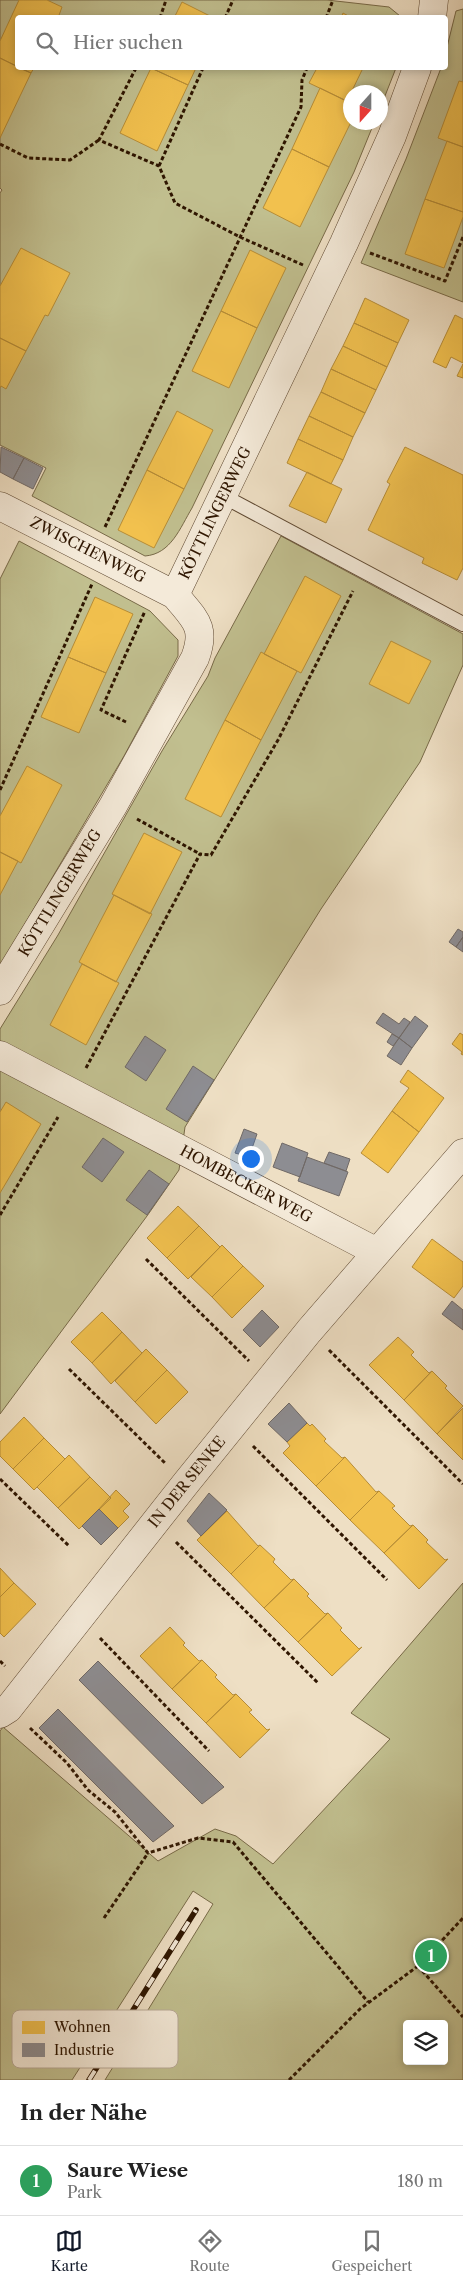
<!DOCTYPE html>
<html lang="de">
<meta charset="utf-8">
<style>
body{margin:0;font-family:"Libre Caslon Text",serif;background:#f2f2f2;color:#222}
.controls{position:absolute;right:15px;bottom:15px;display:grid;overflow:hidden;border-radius:5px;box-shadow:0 2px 8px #0003}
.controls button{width:45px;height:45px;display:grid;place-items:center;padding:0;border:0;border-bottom:1px solid #e0e0e0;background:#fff;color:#222;font:25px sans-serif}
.compass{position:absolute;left:343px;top:85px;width:45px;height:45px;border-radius:50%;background:#fff;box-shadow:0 2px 8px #0003;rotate:201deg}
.you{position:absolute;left:250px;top:1158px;width:18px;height:18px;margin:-12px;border:4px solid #fff;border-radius:50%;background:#1a73e8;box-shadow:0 0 0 8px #1a73e833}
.badge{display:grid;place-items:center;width:32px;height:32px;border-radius:50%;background:#111827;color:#fff;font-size:16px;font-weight:700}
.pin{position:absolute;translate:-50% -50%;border:2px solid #fff;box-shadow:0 1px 5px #0006}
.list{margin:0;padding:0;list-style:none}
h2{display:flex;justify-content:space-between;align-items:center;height:65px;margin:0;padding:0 20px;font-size:21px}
h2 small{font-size:16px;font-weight:400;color:#767676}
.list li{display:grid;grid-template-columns:32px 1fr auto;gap:15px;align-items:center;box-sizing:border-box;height:70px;padding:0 20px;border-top:1px solid #e0e0e0}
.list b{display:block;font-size:19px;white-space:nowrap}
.list p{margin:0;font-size:16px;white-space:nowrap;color:#767676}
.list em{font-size:16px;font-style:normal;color:#767676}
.icon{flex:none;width:28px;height:28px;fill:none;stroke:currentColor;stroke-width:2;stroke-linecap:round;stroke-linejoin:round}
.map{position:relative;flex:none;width:463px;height:2080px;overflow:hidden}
.search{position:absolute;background:#fff;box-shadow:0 2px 8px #0003;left:15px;right:15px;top:15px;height:55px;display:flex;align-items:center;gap:12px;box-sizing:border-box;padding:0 18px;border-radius:5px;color:#767676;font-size:19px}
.sheet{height:135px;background:#fff}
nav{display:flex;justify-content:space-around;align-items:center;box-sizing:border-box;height:70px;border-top:1px solid #e0e0e0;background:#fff;font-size:14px;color:#767676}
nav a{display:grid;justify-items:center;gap:2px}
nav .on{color:#111827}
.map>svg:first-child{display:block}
</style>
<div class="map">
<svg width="463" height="2080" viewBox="0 0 463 2080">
<rect width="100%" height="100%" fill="#eedfc4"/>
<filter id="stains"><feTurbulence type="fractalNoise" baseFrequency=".004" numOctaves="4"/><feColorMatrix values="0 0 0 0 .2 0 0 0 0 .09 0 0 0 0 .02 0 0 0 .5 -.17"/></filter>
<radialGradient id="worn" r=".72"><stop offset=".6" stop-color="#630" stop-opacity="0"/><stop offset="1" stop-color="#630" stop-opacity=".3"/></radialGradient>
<path fill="#c1bf8f" stroke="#786a48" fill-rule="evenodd" d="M0,0h327l62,7 11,9v1l-382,1v50h378l-15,38 -1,-14h-30v30l24,1 -20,49 -162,336c-12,20 -21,46 -47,48l-113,-60 14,-28 -46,-23v-252l2,-3 -2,-2z
M463,9v293l-102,-39 45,-104 35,-91h5v-17l10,-40z
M281,536l182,98v31l-43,97 -99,147 -136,218 -6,43 -32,46 -147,198v-385l58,-94 104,-184 46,-75 7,-18z
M19,541l131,70 28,29v16l-54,100 -124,210v-387z
M463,1583v497h-358l108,-176 -20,-13 -121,189h-72v-349l3,-4 155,134 57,-32 21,7 37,28 117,-125 -39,-26zM407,2024h37v37h-37z"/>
<path fill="#f2c14e" stroke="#b78d37" d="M19,0h28l15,7 -4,11h-40v49l-18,-9v-17z
M182,2l32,16h-40z
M343,13l9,5h-11z
M0,58l31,15 -31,65z
M19,68h15l-3,5z
M151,68h45l-8,17z
M151,68l37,17 -31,66 -37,-18z
M317,68h46l-16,33 -38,-18z
M459,81l4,1v65l-25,-9z
M320,88l30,15 1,19 -22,45 -37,-18z
M447,141l16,6v65l-38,-13z
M292,149l37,18 -29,60 -37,-19z
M425,199l38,13v5l-19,51 -39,-14z
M21,248l49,25 -22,43 -3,-1 -19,36 -26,-13v-52z
M250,250l36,18 -29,60 -36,-17z
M365,298l44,22 -11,23 -44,-20z
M221,311l36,17 -28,60 -37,-17z
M455,315l8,4v44l-12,-6 -5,11 -13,-6z
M354,323l44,20 -11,24 -44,-21z
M0,338l26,13 -20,38 -5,-3 -1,2z
M343,346l44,21 -11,23 -45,-21z
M463,364v14l-6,-2z
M331,369l45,21 -11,23 -44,-21z
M321,392l44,21 -12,24 -44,-21z
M177,411l36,19 -29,59 -37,-19z
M309,416l44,21 -10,23 -45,-21z
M298,439l45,21 -12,24 -44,-21z
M405,447l58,28v93l-6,12 -35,-17 2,-5 -56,-28 22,-46 -3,-2z
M147,470l37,19 -30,59 -36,-18z
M307,472l35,17 -16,34 -37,-17z
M305,576l36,20 -40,77 -37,-19z
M95,597l38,17 -27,59 -38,-16z
M391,641l40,20 -22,43 -40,-20z
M261,652l36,19 -36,69 -36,-20z
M68,657l38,16 -27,60 -38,-16z
M225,720l36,20 -40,77 -36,-18z
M27,766l35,19 -41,78 -21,-11v-36z
M144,833l38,19 -32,62 -38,-20z
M0,852l18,9 -18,34z
M114,895l38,19 -36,68 -37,-20z
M82,964l37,19 -33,62 -36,-20z
M460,1033l3,2v20l-2,-1 1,-2 -10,-8z
M408,1070l36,28 -25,34 -27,-21 17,-23 -9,-6z
M6,1102l35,22 -41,69v-81z
M392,1111l27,21 -31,41 -27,-20z
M178,1206l21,20 -32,32 -20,-20z
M199,1226l21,21 -32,32 -21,-21z
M432,1239l31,23v24l-9,12 -42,-31z
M222,1245l21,21 -31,31 -21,-20z
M243,1266l21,20 -32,32 -20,-21z
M102,1312l20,20 -30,31 -21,-21z
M122,1332l20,21 -31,31 -19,-21z
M398,1337l16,15 -3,3 18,18 3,-2 -28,29 -35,-35z
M146,1349l21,21 -32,32 -20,-21z
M167,1370l21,22 -32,32 -21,-22z
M432,1371l15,15 -2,2 18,18 -26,28 -33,-34z
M463,1408v52l-26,-26z
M24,1417l20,21 -31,31 -13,-13v-14z
M307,1423l3,3 2,-2 14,15 -2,2 18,17 3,-1 -29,29 -33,-33 7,-7 -3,-4z
M44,1438l21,21 -31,31 -21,-21z
M69,1455l21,22 -32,31 -21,-21z
M345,1457l31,35 3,-1 -29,29 -34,-34z
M90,1477l21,21 -32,31 -21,-21z
M116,1490l14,14 -7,7 6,6 -11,11 -19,-19z
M379,1491l16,15 -3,2 18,18 3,-1 -29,28 -34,-33z
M227,1511l31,35 2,-1 -29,29 -34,-34z
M413,1525l15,15 -2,2 19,18 3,-1 -29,30 -35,-36z
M260,1545l15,14 -2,3 18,18 3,-1 -30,29 -33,-34z
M0,1568l14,15 -14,14z
M294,1579l15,15 -2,2 18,18 3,-1 -30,29 -34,-34z
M14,1583l22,21 -32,33 -4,-4v-36z
M328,1613l14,15 -2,2 19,19 3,-2 -30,29 -34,-34z
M170,1627l15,16 -2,2 16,16 3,-1 -30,29 -32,-33z
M202,1660l15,15 -2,2 18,18 3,-1 -30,29 -34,-34z
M236,1694l16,16 -3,2 18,18 3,-1 -30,29 -34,-35z"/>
<path fill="#8d8d92" stroke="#706966" d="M1,447l23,11 -11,21 -13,-7z
M24,458l19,10 -10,21 -20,-10z
M458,929l5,3v5l-7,10 -7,-5z
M463,937v15l-7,-5z
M383,1013l16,11 5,-6 6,4 -11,16 -23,-15z
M415,1016l13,10 -16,22 -13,-10z
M392,1034l7,4 -6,8 -6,-4z
M145,1036l21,14 -20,31 -21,-14z
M399,1038l13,10 -11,17 -14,-9z
M193,1066l21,14 -27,42 -21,-13z
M244,1129l13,5 -8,23 -14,-4z
M103,1138l21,14 -22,30 -20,-15z
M282,1143l26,10 -8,24 -27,-10z
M329,1152l21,7 -4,12 -22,-8z
M307,1157l41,15 -9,24 -41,-15z
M149,1170l20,14 -22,31 -21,-15z
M452,1301l11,9v20l-21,-16z
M262,1310l17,17 -19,20 -17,-17z
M289,1403l18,20 -20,19 -19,-18z
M209,1493l18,17 -26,26 -14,-15z
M99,1509l19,19 -17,17 -19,-19z
M98,1661l126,126 -22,17 -123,-124z
M58,1709l116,117 -21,16 -114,-114z"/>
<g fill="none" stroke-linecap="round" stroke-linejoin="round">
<defs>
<path id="lane" d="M223,496l240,128"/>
<path id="street" d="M432,18l2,-18
M0,506l175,89
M0,991l113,-185 82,-148c12,-32 -1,-39 -20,-63l169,-352 48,-107 25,-68
M0,1055l377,197
M0,1714l8,-5 178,-226 123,-152 154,-178"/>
</defs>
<use href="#lane" stroke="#5e4831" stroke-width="16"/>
<use href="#street" stroke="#5e4831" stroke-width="29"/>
<path stroke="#2e1500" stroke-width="3" stroke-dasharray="4 2.5" stroke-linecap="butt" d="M160,18l6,-18
M225,18l8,-18
M326,18l7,-18
M136,68l-37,72 60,26 16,37 65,34 63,28
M0,144l28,14 42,2 29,-20
M159,166l44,-98
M370,253l75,28 18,-44
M105,527l196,-420 1,-27 5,-12
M126,722l-25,-12 44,-99
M0,790l92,-206
M137,819l63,35
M86,1068l114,-214 11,1 67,-115 75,-149
M0,1215l58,-98
M146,1259l103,102
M329,1350l134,134
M69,1369l96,94
M253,1446l134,134
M0,1479l69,67
M176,1542l142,141
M100,1638l109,113
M0,1661l5,5
M30,1728l37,35 21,27 27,22 33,41 50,-15 35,4 135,160
M104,1918l44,-65
M418,1966l45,51
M289,2080l71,-71 58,-43 45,-48"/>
<use href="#lane" stroke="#f4ead9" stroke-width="14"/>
<use href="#street" stroke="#f4ead9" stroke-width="28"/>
<defs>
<path id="rail" d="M89,2080l107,-170"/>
</defs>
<use href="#rail" stroke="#2e1500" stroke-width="5.5"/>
<use href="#rail" stroke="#f4ead9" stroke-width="4" stroke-dasharray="11" stroke-linecap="butt"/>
</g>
<g text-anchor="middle" stroke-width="5" stroke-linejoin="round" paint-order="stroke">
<g font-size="15" fill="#2e1500" stroke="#f4ead9">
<text transform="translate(215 513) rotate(-64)" y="5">KÖTTLINGERWEG</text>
<text transform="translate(88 550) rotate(27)" y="5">ZWISCHENWEG</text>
<text transform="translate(60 893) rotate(-59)" y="5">KÖTTLINGERWEG</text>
<text transform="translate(246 1184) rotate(28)" y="5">HOMBECKER WEG</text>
<text transform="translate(187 1482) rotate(-51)" y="5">IN DER SENKE</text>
</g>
</g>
<rect x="12" y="2010" width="166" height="58" rx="8" fill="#f4ead9" stroke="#b9aa98" stroke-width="1"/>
<rect x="22" y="2021" width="23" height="13" fill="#f2c14e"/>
<rect x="22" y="2043" width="23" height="14" fill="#8d8d92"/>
<g font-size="14" fill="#2e1500">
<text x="54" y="2032">Wohnen</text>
<text x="54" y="2055">Industrie</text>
</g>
<rect width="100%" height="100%" filter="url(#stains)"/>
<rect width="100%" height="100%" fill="url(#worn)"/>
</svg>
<div class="controls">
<button><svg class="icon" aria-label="layers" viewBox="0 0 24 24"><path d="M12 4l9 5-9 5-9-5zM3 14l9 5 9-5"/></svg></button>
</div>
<svg class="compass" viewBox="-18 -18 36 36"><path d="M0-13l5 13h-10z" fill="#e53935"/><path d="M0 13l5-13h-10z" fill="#767676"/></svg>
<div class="you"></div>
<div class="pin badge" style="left:431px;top:1956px;background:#2e9e5b">1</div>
<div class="search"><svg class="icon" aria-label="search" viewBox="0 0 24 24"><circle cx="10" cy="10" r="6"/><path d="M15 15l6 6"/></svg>Hier suchen</div>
</div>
<section class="sheet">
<h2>In der Nähe<small></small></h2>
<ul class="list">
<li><span class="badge" style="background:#2e9e5b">1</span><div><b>Saure Wiese</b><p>Park</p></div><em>180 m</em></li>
</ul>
</section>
<nav>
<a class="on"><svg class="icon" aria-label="map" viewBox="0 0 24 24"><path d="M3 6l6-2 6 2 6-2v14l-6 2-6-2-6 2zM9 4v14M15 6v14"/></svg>Karte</a>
<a><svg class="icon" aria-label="directions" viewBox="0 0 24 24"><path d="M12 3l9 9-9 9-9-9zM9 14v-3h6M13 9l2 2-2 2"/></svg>Route</a>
<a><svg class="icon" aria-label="saved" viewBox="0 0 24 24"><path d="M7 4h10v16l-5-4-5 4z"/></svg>Gespeichert</a>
</nav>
